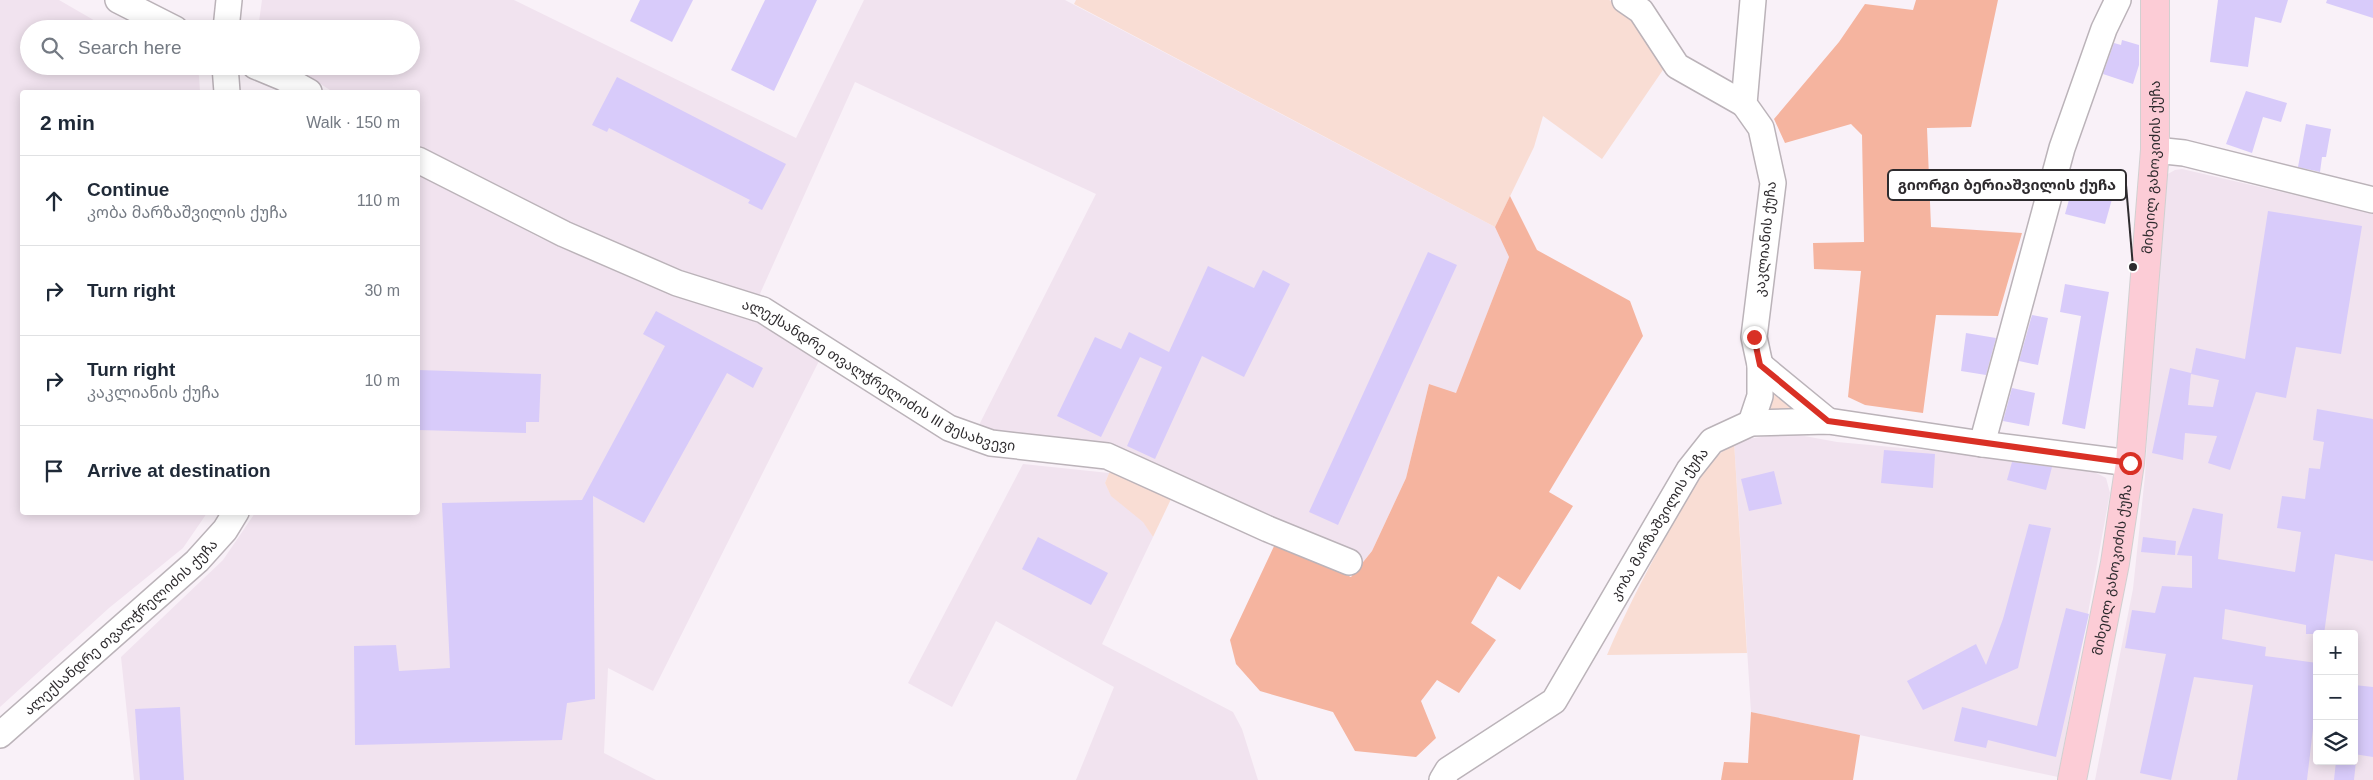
<!DOCTYPE html>
<meta charset="utf-8">
<style>
body{margin:0;font-family:Arial,"Noto Sans Georgian",sans-serif;background:#f6f6f7;color:#1f2937}
.controls{position:absolute;right:15px;bottom:15px;display:grid;overflow:hidden;border-radius:5px;box-shadow:0 2px 12px #0003}
.controls button{width:45px;height:45px;display:grid;place-items:center;padding:0;border:0;border-bottom:1px solid #e0e1e3;background:#fff;color:#1f2937;font:25px sans-serif}
.stop{position:absolute;width:15px;height:15px;margin:-11px;border:4px solid #d93025;border-radius:50%;background:#fff}
.stop.end{background:#d93025;border-color:#fff;box-shadow:0 1px 5px #0008}
.list{margin:0;padding:0;list-style:none}
h2{display:flex;justify-content:space-between;align-items:center;height:65px;margin:0;padding:0 20px;font-size:21px}
h2 small{font-size:16px;font-weight:400;color:#747a83}
.list li{display:grid;grid-template-columns:32px 1fr auto;gap:15px;align-items:center;box-sizing:border-box;height:90px;padding:0 20px;border-top:1px solid #e0e1e3}
.list b{display:block;font-size:19px;white-space:nowrap}
.list p{margin:0;font-size:16px;white-space:nowrap;color:#747a83}
.list em{font-size:16px;font-style:normal;color:#747a83}
.icon{flex:none;width:28px;height:28px;fill:none;stroke:currentColor;stroke-width:2;stroke-linecap:round;stroke-linejoin:round}
.map{position:relative;flex:none;width:2373px;height:780px;overflow:hidden}
.search{position:absolute;background:#fff;box-shadow:0 2px 12px #0003;left:20px;top:20px;width:400px;height:55px;display:flex;align-items:center;gap:12px;box-sizing:border-box;padding:0 18px;border-radius:28px;color:#747a83;font-size:19px}
.panel{position:absolute;background:#fff;box-shadow:0 2px 12px #0003;left:20px;top:90px;width:400px;height:425px;border-radius:5px}
.map>svg:first-child{display:block}
</style>
<div class="map">
<svg width="2373" height="780" viewBox="0 0 2373 780">
<rect width="100%" height="100%" fill="#f9f1f8"/>
<path fill="#f1e3ef" fill-rule="evenodd" d="M0,0h59l45,26 14,3h-89v37h166l4,10 1,16h-178v420l185,1 -24,35 -74,60 -109,99z
M262,0h252l282,138 68,-138h201l430,227 14,30 -53,137 -27,-10 -23,94 -34,73 -9,11 -237,-107 -107,-17 -41,-11 118,-233 -241,-112 -96,214 -26,-6 -129,-50 -186,-94v-54h-85l-40,-26h118v-37h-153z
M2182,169l191,44v567h-278l38,-191 12,-113 17,-290 4,-11 9,-5zM2317,634h37v127h-37z
M418,172l122,66 100,44 124,43 55,36 -166,330 -45,-23 -4,85 52,27h-522l-13,-123 102,-97 32,-47 163,-1z
M1788,433l49,9 242,22 27,14 4,15 -52,284 -307,-65 -17,-271z
M1023,464l86,9 -4,10 6,12 32,26 10,16 -51,107 131,68 9,17 16,51h-182l38,-93 -118,-66 -44,86 -44,-24z"/>
<path fill="#f9ddd4" d="M1076,0h533l5,2 34,36 19,26 -65,95 -59,-43 -9,31 -39,80 -421,-223z
M1773,386l34,27 -45,1z
M1734,441l13,212 -140,2c17,-40 37,-79 58,-117 20,-38 35,-70 69,-97z
M1109,473h14l49,24 -19,40 -10,-15 -32,-26 -6,-13z"/>
<path fill="#f5b49f" d="M1916,0h82l-27,127 -44,1 4,99 91,6 -24,83 -62,-1 -13,98 -58,-8 -17,-8 13,-126 -47,-2 -1,-26 51,-1 -2,-107 -11,-11 -66,19 -11,-24 65,-77 26,-38 48,6z
M1510,196l27,54 93,51 13,35 -94,156 24,14 -53,84 -22,-14 -27,47 25,17 -37,53 -22,-13 -16,21 15,37 -20,19 -61,-6 -22,-39 -73,-21 -24,-27 -6,-24 45,-96 76,33 21,-26 34,-73 23,-94 27,9 53,-136 -14,-30z
M1751,712l109,23 -7,45h-132l3,-18 24,1z"/>
<path fill="#d8cbfa" d="M640,0h53l-21,42 -42,-21z
M765,0h52l-43,91 -43,-21z
M2218,0h70l-7,23 -26,-6 -7,50 -38,-5z
M2327,0h46v18l-47,-15z
M2122,40l17,5v20l-6,19 -30,-10 11,-31 7,2z
M617,77l169,87 -24,46 -14,-7 2,-3 -141,-72 -2,4 -15,-7z
M2246,91l41,12 -6,19 -18,-5 -11,36 -26,-9z
M2306,124l25,5 -5,28h-4l-2,15 -22,-5z
M2074,182l40,10 -9,32 -40,-10z
M2268,211l94,15 -21,128 -45,-7 -10,51 -30,-6 -26,78 -22,-7 9,-27 -32,-3 -2,27 -31,-7 18,-85 21,5 -3,32 25,2 6,-27 -28,-6 5,-26 49,11z
M1428,252l29,13 -119,260 -29,-13z
M1208,266l46,22 9,-18 27,14 -46,93 -42,-21 -47,103 -28,-13 35,-79 -22,-10 -39,80 -44,-21 38,-79 26,12 8,-17 40,20z
M2065,284l44,8 -24,137 -23,-5 19,-108 -21,-4z
M656,311l107,57 -10,20 -26,-15 -83,150 -51,-27 2,203 -28,4 -5,37 -207,5 -1,-99 42,-1 3,26 51,-3 -8,-165 140,-3 83,-154 -22,-12z
M2032,315l16,3 -10,47 -19,-4z
M1966,333l30,5 -10,37 -25,-4z
M418,370l123,4 -2,48h-13v11l-108,-3z
M2012,388l23,5 -6,33 -26,-5z
M2317,409l56,10v142l-38,-7 -11,80h-18v-9l-81,-16 -3,30 44,8 -1,9 52,7v31l-10,86h-70l16,-95 -59,-8 -23,103 -31,-7 26,-119 -41,-6 7,-38 23,3 7,-27 30,2v-32l-15,-1 16,-47 30,6 -5,45 77,13 6,-40 -24,-4 5,-32 23,3 4,-31 11,1 4,-27 -11,-2z
M1884,450l51,4 -2,34 -52,-5z
M2012,462l40,5 -6,23 -39,-10z
M1774,471l8,33 -33,7 -8,-32z
M2029,524l22,4 -33,140 -95,42 -16,-29 69,-37 10,21 17,-46z
M1038,537l70,36 -17,32 -69,-36z
M2143,537l33,4 -1,14 -34,-3z
M2066,608l23,6 -33,143 -68,-17 -2,8 -32,-7 8,-34 75,19z
M2354,685l19,2v70l-19,-3z
M180,707l4,73h-44l-5,-71z
M2336,761h20l-2,19h-20z"/>
<g fill="none" stroke-linecap="round" stroke-linejoin="round">
<defs>
<g id="minor">
<path d="M118,0l57,29"/>
<path d="M1625,0l16,11 36,55 67,38"/>
<path d="M226,29l3,-29"/>
<path d="M225,66l2,26"/>
<path d="M255,66l29,12 25,14"/>
<path d="M2155,150l29,3 189,47"/>
<path id="s1" d="M418,160l146,74 113,49 86,27 186,118 42,15 116,13 161,73 81,33"/>
<path d="M1760,365l68,56"/>
<path d="M1751,423l9,-27v-31l-6,-28 19,-154 -12,-55 -17,-24 9,-104"/>
<path d="M1982,444l80,-296 42,-119 14,-29"/>
<path id="s2" d="M0,735l197,-174 28,-31 11,-18"/>
<path id="s3" d="M1442,780l6,-10 106,-69 135,-231 23,-29 39,-18 77,-2 154,23 148,19"/>
</g>
<g id="major">
<path id="s4" d="M2072,780l43,-217 15,-100 25,-313v-150"/>
</g>
</defs>
<use href="#minor" stroke="#bbb3b9" stroke-width="28"/>
<use href="#major" stroke="#d1d0d1" stroke-width="30"/>
<use href="#minor" stroke="#fff" stroke-width="25"/>
<use href="#major" stroke="#fcccd6" stroke-width="28"/>
</g>
<g fill="none" stroke-linecap="round" stroke-linejoin="round">
<path stroke="#d93025" stroke-width="6" d="M1754,337l6,28 68,56 302,42"/>
</g>
<g text-anchor="middle" stroke-width="4.5" stroke-linejoin="round" paint-order="stroke">
<g font-size="14" fill="#2e2b2e" stroke="#fff">
<text dy="5" stroke="none"><textPath href="#s4" startOffset="619">მიხეილ გახოკიძის ქუჩა</textPath></text>
<text transform="translate(1765 239) rotate(-84)" y="5">კაკლიანის ქუჩა</text>
<text dy="5" stroke="none"><textPath href="#s1" startOffset="511">ალექსანდრე თვალჭრელიძის III შესახვევი</textPath></text>
<text dy="5" stroke="none"><textPath href="#s3" startOffset="344">კობა მარზაშვილის ქუჩა</textPath></text>
<text dy="5" stroke="none"><textPath href="#s4" startOffset="214">მიხეილ გახოკიძის ქუჩა</textPath></text>
<text dy="5" stroke="none"><textPath href="#s2" startOffset="162">ალექსანდრე თვალჭრელიძის ქუჩა</textPath></text>
</g>
</g>
<path fill="none" stroke="#2e2b2e" stroke-width="2" d="M2133 267L2126 185"/>
<circle fill="#2e2b2e" stroke="#fff" stroke-width="2" cx="2133" cy="267" r="5"/>
<rect fill="#fff" stroke="#2e2b2e" stroke-width="2" x="1888" y="170" width="238" height="30" rx="5"/>
<g font-size="15" text-anchor="middle" font-weight="bold" fill="#2e2b2e">
<text x="2007" y="190">გიორგი ბერიაშვილის ქუჩა</text>
</g>
</svg>
<div class="controls">
<button>+</button>
<button>−</button>
<button><svg class="icon" aria-label="layers" viewBox="0 0 24 24"><path d="M12 4l9 5-9 5-9-5zM3 14l9 5 9-5"/></svg></button>
</div>
<div class="stop" style="left:2130px;top:463px"></div>
<div class="stop end" style="left:1754px;top:337px"></div>
<div class="search"><svg class="icon" aria-label="search" viewBox="0 0 24 24"><circle cx="10" cy="10" r="6"/><path d="M15 15l6 6"/></svg>Search here</div>
<section class="panel">
<h2>2 min<small>Walk · 150 m</small></h2>
<ul class="list">
<li><svg class="icon" aria-label="ahead" viewBox="0 0 24 24"><path d="M12 20V5M6 11l6-6 6 6"/></svg><div><b>Continue</b><p>კობა მარზაშვილის ქუჩა</p></div><em>110 m</em></li>
<li><svg class="icon" aria-label="right" viewBox="0 0 24 24"><path d="M7 20v-9h11M14 6l5 5-5 5"/></svg><div><b>Turn right</b></div><em>30 m</em></li>
<li><svg class="icon" aria-label="right" viewBox="0 0 24 24"><path d="M7 20v-9h11M14 6l5 5-5 5"/></svg><div><b>Turn right</b><p>კაკლიანის ქუჩა</p></div><em>10 m</em></li>
<li><svg class="icon" aria-label="arrive" viewBox="0 0 24 24"><path d="M6 21V4h12l-3 4 3 4H6"/></svg><div><b>Arrive at destination</b></div></li>
</ul>
</section>
</div>
